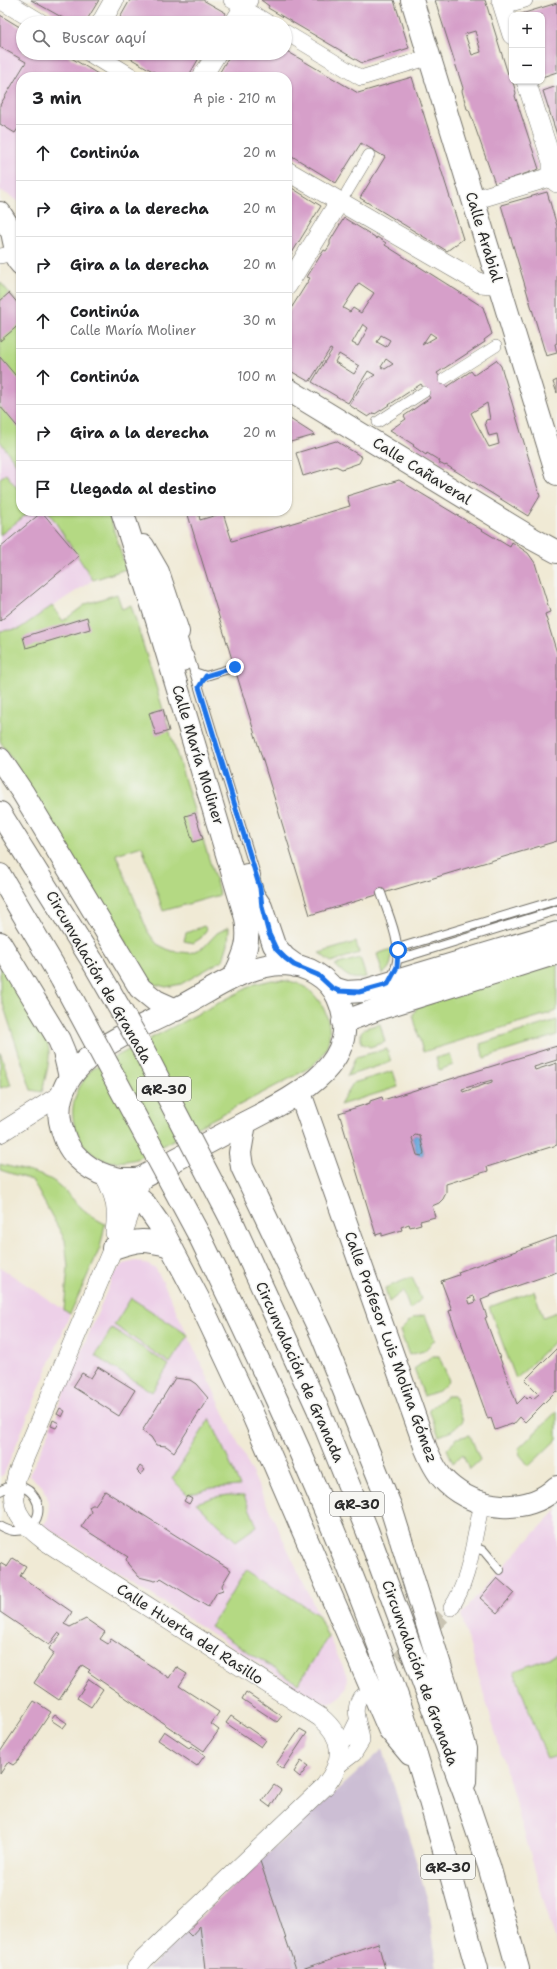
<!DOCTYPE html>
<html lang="es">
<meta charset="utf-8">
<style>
body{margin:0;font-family:"Shantell Sans",sans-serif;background:#f2f2f2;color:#202124}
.controls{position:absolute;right:12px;top:12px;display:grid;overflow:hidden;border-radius:8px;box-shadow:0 1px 3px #0004}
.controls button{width:36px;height:36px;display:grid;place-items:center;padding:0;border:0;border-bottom:1px solid #e0e0e0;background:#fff;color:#202124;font:20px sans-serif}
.stop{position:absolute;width:12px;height:12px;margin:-9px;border:3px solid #1a73e8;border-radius:50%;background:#fff}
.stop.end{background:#1a73e8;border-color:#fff;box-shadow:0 1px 4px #0008}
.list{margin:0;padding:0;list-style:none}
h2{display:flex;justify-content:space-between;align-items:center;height:52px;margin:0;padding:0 16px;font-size:17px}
h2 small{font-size:13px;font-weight:400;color:#757577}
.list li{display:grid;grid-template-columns:26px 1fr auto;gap:12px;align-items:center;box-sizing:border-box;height:56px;padding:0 16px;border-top:1px solid #e0e0e0}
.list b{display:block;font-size:15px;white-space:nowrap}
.list p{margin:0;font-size:13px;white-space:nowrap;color:#757577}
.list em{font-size:13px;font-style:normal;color:#757577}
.icon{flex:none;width:22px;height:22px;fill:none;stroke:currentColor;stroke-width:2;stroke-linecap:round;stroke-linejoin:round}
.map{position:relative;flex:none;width:557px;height:1969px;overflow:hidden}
.search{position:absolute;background:#fff;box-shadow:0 1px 3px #0004;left:16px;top:16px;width:276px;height:44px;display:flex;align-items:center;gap:10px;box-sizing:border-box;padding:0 14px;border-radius:22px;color:#757577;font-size:15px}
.panel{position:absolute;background:#fff;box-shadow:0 1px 3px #0004;left:16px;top:72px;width:276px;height:444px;border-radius:16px}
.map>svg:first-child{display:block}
</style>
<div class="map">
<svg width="557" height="1969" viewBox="0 0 557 1969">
<rect width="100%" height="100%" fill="#f6f6f2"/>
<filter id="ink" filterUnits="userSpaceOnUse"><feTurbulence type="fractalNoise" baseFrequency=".025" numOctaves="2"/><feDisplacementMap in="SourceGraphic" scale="8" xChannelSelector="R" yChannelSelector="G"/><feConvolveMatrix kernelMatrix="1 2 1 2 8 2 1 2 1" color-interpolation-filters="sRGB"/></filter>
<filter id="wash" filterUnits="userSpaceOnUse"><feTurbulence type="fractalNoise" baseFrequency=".012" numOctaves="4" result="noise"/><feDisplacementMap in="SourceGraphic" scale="16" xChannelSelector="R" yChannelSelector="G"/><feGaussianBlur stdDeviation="0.9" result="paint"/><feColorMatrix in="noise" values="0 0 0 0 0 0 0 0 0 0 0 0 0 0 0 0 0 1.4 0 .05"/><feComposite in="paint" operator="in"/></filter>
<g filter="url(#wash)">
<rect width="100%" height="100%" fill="#f0ead5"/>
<path fill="#edd0e8" d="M0,15l23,14v24h40l-42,24v126l-21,-13z
M0,441l21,30v40h27l45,69 -75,49 -11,2h-7z
M136,1261l13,4 7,4 7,13 184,394 -1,11 -5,9 -7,5 -7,2 -10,-2 -274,-176 5,-6 1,-7 -2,-16 -5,-10 -13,-10 31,-68 -2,-1 56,-133 10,-10z
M0,1267l70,47 -66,160 -4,3z
M557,1510v436l-96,-331 44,-51z"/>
<path fill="#ccbed4" d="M383,1749l45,152 9,68h-289l112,-108z"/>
<path fill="#b4d983" stroke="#708257" d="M0,282l21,24v165l-21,-30z
M6,474l15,19v18h10l-31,24v-57z
M48,511h60l18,58 -33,11z
M117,594l5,15 9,-4 89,290 -57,16 -21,-65 -26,8 32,78 9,12 14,7 19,2 14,-6 13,-14 12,-6 -1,17 -5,16 -42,24 -15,3 -12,-3 -12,-10 -24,-45 -118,-188v-110l19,-2 33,-23 11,15 23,-17z
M204,926l3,3 -6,9 -8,5 -9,-2 2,-8z
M356,942l3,11 -28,9 -12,-9z
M391,949c1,11 1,18 -8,25l-6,-20z
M360,958l6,19c-16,4 -19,-1 -31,-12z
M0,961c10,16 49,74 49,89 1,13 -4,28 -7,42l-11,-2 -31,-95z
M557,963v48l-134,41 -10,-37 4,-8z
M272,980c11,1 21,0 31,6 20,11 34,43 22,64 -4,9 -11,14 -19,20l-169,89c-10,2 -21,4 -31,2 -10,-3 -19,-11 -24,-19 -17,-27 -9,-50 10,-73l163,-85z
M557,1020v15l-73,23 -4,-14z
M380,1024l5,18 -15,5 -9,-4v-11l4,-4z
M387,1049l4,13 -44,14 9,-19z
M0,1052l11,33 -11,3z
M450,1054l3,11 -14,5 -3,-12z
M393,1071l5,16 -58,18 13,-22z
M0,1164c13,4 46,10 56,19 18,15 25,29 49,41l-5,24 -30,66 -6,-4 4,-43 -3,-27 -33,-60 -32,-10z
M412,1277l9,22 -11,11 -7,-19 -14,11 -4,-14z
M534,1291l9,26 14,-5v27l-41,40 -27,-72z
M131,1298l57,37 -18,28 -56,-38z
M425,1315l10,25 -11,11 -15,4 -9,-24 13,-13z
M112,1328l57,37 -17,27 -57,-36z
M432,1356h7l10,25 -10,10 -15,5 -10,-27z
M446,1396h8l9,25 -11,10 -13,5 -10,-26z
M557,1411v28l-28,27 -9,-11 -2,-6z
M210,1418l30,68 -29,2 -23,7 -16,-16z
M470,1435l10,25 -11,10 -6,-16 -10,9 -6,-14 10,-11z
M229,1495l15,1 13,30 -21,15 -40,-38 18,-6z
M247,1569l71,46 10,22 -30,47 -88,-57z
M557,1655v101l-10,3 -33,-88z"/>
<path fill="#67a7db" stroke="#496983" d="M415,1135l5,1 4,17 -2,3 -5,-1 -5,-17z"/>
<g id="blocks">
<path fill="#d69fc9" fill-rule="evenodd" d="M31,0h68l-14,23h-13z
M130,0h73l23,13 -6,10h-103z
M261,0h133l15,48 -47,15 -94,-55 1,-2z
M435,0h50l23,74 3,1 5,18 -1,3 24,73 -44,15 -26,-74 -2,-1 -5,-18 1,-3zM475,31l6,21 -9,3 -7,-21z
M557,3v69l-15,5v-62h-24z
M0,15l23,14v24h40l40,24h-82v47l-6,9 -15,-9v-19l26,-43 -26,-15z
M285,50l73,43 54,-16 51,162 -16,12 -87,-53 25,-41 -24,-14 -25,40 -49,-30v-76h-70l14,-24h54z
M121,53h81l-14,24h-25z
M557,86v49l-14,-44z
M287,185l34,21 -34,55z
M547,192l10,34v117l-2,1 2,9 -11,3 -45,-151z
M344,218l31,19 1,2 1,-2 9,6 -1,2 98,62 9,27 -8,6 1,2 -48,31 10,14 24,-16 3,4 22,-15 5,6 39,130 -12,20 -82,-51 -1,1 -6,-3 1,-2 -13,-8 -1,2 -13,-9 1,-1 -24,-15 16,-11 -2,-3 26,-18 -9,-14 -46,30 -1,-1 -6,4 -19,-12 15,-23 11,-7 -7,-4 -20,32 -36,-21 20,-32 -2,-1 -20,32h-2l-21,-12v-54l23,-37 -3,-1 17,-27 2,1 4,-6v-4zM359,283l15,10 -13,20 -8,-5 -3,4 -7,-4zM363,324l5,4 -10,18 -6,-3zM430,333l6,4 -14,8zM381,335l9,5 -4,7 -9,-5zM339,354l20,12 -5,8 -19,-12zM386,359l7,5 -8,5 -4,-2zM487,403l3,16 -4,1 -1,3 4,13 8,-2 2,10 -10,3 -18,-34z
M9,293l12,14v16l-21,18v-40z
M0,357l21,25v49l-21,-25z
M557,380v13l-4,-11z
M287,417l28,18 -28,8z
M336,441l26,16 -3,6 -17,6 -6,-3 -33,10 -7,-23z
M399,480l111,67 2,-5 16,11 7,10 15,49 -5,2 12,39v188l-247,74 -122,-400 4,-4h6l2,9 23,-7 9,28 118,-35 -3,-10z
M42,512l37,44 -79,65v-74z
M87,617l3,12 -64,19 -3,-11z
M163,709l6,22 -13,4 -7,-22z
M195,813l8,26 -10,3 -8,-26z
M557,1046v14l-23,7 1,3 22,-7v82l-70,22 1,4 -42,13v9l-3,6 -4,4 -7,3 3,11 -15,4 1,3 -11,3 -1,-3 -8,3 1,3 -20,6v-3l-6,2 -37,-122 31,-10v-2l12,-4 1,3zM492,1080v2l-29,10 -1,-3zM415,1135l5,1 4,17 -2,3 -5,-1 -5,-17z
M557,1236v36l-66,23v1l-10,4 6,17 -2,1 32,86 8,-8 2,3 3,-3 3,3 6,-5 -14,-14 32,-32v44l-1,-1 -31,31 -5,-5 -7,8 -1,-1 -17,6 -4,-12 -3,1 -39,-108 3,-1 -11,-29 18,-6 -1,-3zM474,1296l2,6 -6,2 -2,-6z
M98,1367l37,23 -16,26 -46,-29 9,-14 9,5z
M175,1378l15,2 6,4 12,14 -34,54 -8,-6 -10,-1 -5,-8 -9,-6z
M60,1408l5,3 -3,6 -5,-3z
M53,1420l6,3 -3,5 -5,-2z
M140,1466l5,4 -4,5 -4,-4z
M105,1491l126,79 -9,15 1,5 -6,2 -9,15 -47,-29 -2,2 -4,1 -16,-4 -11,-13 -2,-5 2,-2 -47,-30 10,-15 -2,-5 3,-2h3z
M187,1496l5,3 -3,5 -5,-3z
M13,1558l13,8 -6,10 52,36 -8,12 6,3 16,-8 19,13 -5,7 8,5 3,-5 58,39 7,-11 11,7 -8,12 40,26 -8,12 8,6 -15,21 -116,-79 2,-2 -8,-5 -23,35 -25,-17 20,-30 -5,-4 1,-2 11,-12 -3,-2 -9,12 -49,-33v-49l7,4z
M497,1578l17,15 -17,20 -17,-15z
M89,1679l14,10 -12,18 -14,-9z
M246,1692l36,24 -5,6 -35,-23z
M34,1701l17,11 -32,48 -6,5 -5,-3 -8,12v-22z
M55,1715l12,8 -4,5 -12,-8z
M231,1716l35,24 -5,7 -35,-24z
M300,1729l7,4 -24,36 -7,-5z
M164,1731l25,17 2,-2 14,9 -8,11 -39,-26z
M301,1761l7,5 -8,11 -6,-5z
M274,1785l7,5 -11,17 -8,-6z
M260,1861l36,108h-91l-5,-43 -9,10 -5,-5z
M378,1943l7,26h-83z"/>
</g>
</g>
<g filter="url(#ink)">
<use href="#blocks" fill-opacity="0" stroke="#706e66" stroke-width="1"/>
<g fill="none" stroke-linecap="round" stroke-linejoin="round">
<path stroke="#c9c4b3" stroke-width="15" stroke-dasharray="15 8" stroke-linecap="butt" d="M383,1675l68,-67"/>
<defs>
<path id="service" d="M189,655l67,220
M194,672l12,4 29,-9
M381,893c9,27 26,59 10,85
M398,948l159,-48
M399,959l158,-49
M0,1491c30,-19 54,23 26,38 -10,4 -17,2 -26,-3
M471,1546l13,5 16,19"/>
<path id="pedestrian" d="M347,192l22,-37
M444,379l52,-33
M378,422l46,-30"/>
<path id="minor" d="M231,0l38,23
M503,6l22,-6
M285,32l76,46 69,-21
M0,256l15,-3
M451,1608c20,-29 22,-70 31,-104
M339,1745l10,-8 8,-16
M338,1766l16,-12 8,-13c-1,-17 -11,-28 -2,-44"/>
<path id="tertiary" d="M2,0l38,23
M501,0l11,35
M101,23l13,-23
M234,23l14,-23
M91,53l39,24
M202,77l15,-24
M526,81l26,81v9l-2,6 7,6
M287,171l193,112 12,1 6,-1
M474,200l83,-25
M287,286l52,-84
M0,1133l62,-39
M105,1176c11,22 13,32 10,57
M136,1969l8,-10 181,-173c19,-24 21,-48 -5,-69l-276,-177c-25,-19 -35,-32 -27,-65l96,-227 12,-21 15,-44"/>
<path id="secondary" d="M287,389l246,150 24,13
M300,1093l126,356c5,12 11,25 21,34 29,27 80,33 110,4"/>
<path id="primary" d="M412,0l145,474
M0,213l12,19 3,14
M21,237c-9,8 -8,19 0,27
M122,511l39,122 85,285c4,27 -1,35 -12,59
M143,546l15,26 20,60 -3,4 7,24
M247,875l6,20 8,12 13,38 11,13 11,8
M284,964c22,1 45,13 54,34 30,71 -55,104 -103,130 -31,17 -62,33 -94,50 -23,4 -46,-3 -63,-20 -11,-10 -15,-23 -18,-37 -9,-62 73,-89 116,-112 34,-17 69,-45 108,-45z
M333,988l13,4 17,-1 194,-58
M343,1022l41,-15 173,-54"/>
<path id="motorway" d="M0,759l23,34 117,195 16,13 20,9
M0,813l93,149
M0,875l62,105
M0,943l59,97 5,12 6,25
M245,1123l-5,30 2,14 79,166 70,175 75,241 -1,33
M118,1180l27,24 14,20 39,74 54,115 137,316 21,25
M231,1219l87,190 49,121 98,265 24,71 29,103
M199,1235c69,142 135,286 189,435 35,98 61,199 89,299
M113,1248c27,-9 31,-9 58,-2"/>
</defs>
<use href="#service" stroke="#706e66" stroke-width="10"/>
<use href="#pedestrian" stroke="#706e66" stroke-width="12"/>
<use href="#minor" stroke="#706e66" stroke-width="16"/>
<use href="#tertiary" stroke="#706e66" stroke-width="20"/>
<use href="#secondary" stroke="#706e66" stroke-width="24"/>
<use href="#primary" stroke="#706e66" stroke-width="24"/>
<use href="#motorway" stroke="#706e66" stroke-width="24"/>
<use href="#service" stroke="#fff" stroke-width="8"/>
<use href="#pedestrian" stroke="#fff" stroke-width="11"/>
<use href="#minor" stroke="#fff" stroke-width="15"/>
<use href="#tertiary" stroke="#fff" stroke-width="19"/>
<use href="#secondary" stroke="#fff" stroke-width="22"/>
<use href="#primary" stroke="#fff" stroke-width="22"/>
<use href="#motorway" stroke="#fff" stroke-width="22"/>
<defs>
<path id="motorway-bridge" d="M93,962l50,87 88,170
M62,980l137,255"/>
</defs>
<use href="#motorway-bridge" stroke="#706e66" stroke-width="24" stroke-linecap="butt"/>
<use href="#motorway-bridge" stroke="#fff" stroke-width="22"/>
</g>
</g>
<g fill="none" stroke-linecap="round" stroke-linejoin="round" filter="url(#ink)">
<path stroke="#1a73e8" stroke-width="5" d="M235,667l-29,9 -7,11 61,201 2,19 7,27 7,15 9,9 9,7 24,10 14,13 7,3 20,1 29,-8 9,-17 1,-17"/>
</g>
<g text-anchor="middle" stroke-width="3" stroke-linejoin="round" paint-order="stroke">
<g fill="#f6f6f2" stroke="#686867" stroke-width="1">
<rect x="137" y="1077" width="54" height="24" rx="3"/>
<rect x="330" y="1492" width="54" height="24" rx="3"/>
<rect x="421" y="1855" width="54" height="24" rx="3"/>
</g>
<g font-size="14" font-weight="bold" fill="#2b2b2b">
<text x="164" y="1094">GR-30</text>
<text x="357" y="1509">GR-30</text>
<text x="448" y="1872">GR-30</text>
</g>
<g font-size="15" fill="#2b2b2b" stroke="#f6f6f2">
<text transform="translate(484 237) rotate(73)" y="5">Calle Arabial</text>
<text transform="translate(422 471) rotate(32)" y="5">Calle Cañaveral</text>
<text transform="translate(198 755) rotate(73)" y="5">Calle María Moliner</text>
<text transform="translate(99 977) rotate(60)" y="5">Circunvalación de Granada</text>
<text transform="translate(391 1347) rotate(70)" y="5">Calle Profesor Luis Molina Gómez</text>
<text transform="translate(300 1372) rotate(66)" y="5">Circunvalación de Granada</text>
<text transform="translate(190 1634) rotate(33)" y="5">Calle Huerta del Rasillo</text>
<text transform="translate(420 1673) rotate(70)" y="5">Circunvalación de Granada</text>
</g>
</g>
</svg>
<div class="controls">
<button>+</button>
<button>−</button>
</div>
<div class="stop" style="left:398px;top:950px"></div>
<div class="stop end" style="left:235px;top:667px"></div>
<div class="search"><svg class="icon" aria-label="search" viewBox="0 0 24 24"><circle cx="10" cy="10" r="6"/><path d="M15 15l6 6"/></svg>Buscar aquí</div>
<section class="panel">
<h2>3 min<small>A pie · 210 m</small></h2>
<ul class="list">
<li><svg class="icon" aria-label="ahead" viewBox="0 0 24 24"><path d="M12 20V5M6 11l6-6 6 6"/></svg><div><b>Continúa</b></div><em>20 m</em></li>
<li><svg class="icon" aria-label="right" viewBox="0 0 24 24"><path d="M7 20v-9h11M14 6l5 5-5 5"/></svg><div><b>Gira a la derecha</b></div><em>20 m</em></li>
<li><svg class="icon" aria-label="right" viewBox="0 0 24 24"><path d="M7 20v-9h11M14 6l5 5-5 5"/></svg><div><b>Gira a la derecha</b></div><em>20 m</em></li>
<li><svg class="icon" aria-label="ahead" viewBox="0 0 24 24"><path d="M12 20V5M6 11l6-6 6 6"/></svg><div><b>Continúa</b><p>Calle María Moliner</p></div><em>30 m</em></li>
<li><svg class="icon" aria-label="ahead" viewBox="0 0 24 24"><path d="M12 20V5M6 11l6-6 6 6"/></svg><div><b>Continúa</b></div><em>100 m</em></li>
<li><svg class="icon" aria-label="right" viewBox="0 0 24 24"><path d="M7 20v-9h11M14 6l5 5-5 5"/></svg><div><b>Gira a la derecha</b></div><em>20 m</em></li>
<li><svg class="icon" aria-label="arrive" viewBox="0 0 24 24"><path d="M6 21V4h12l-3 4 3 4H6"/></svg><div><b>Llegada al destino</b></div></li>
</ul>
</section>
</div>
